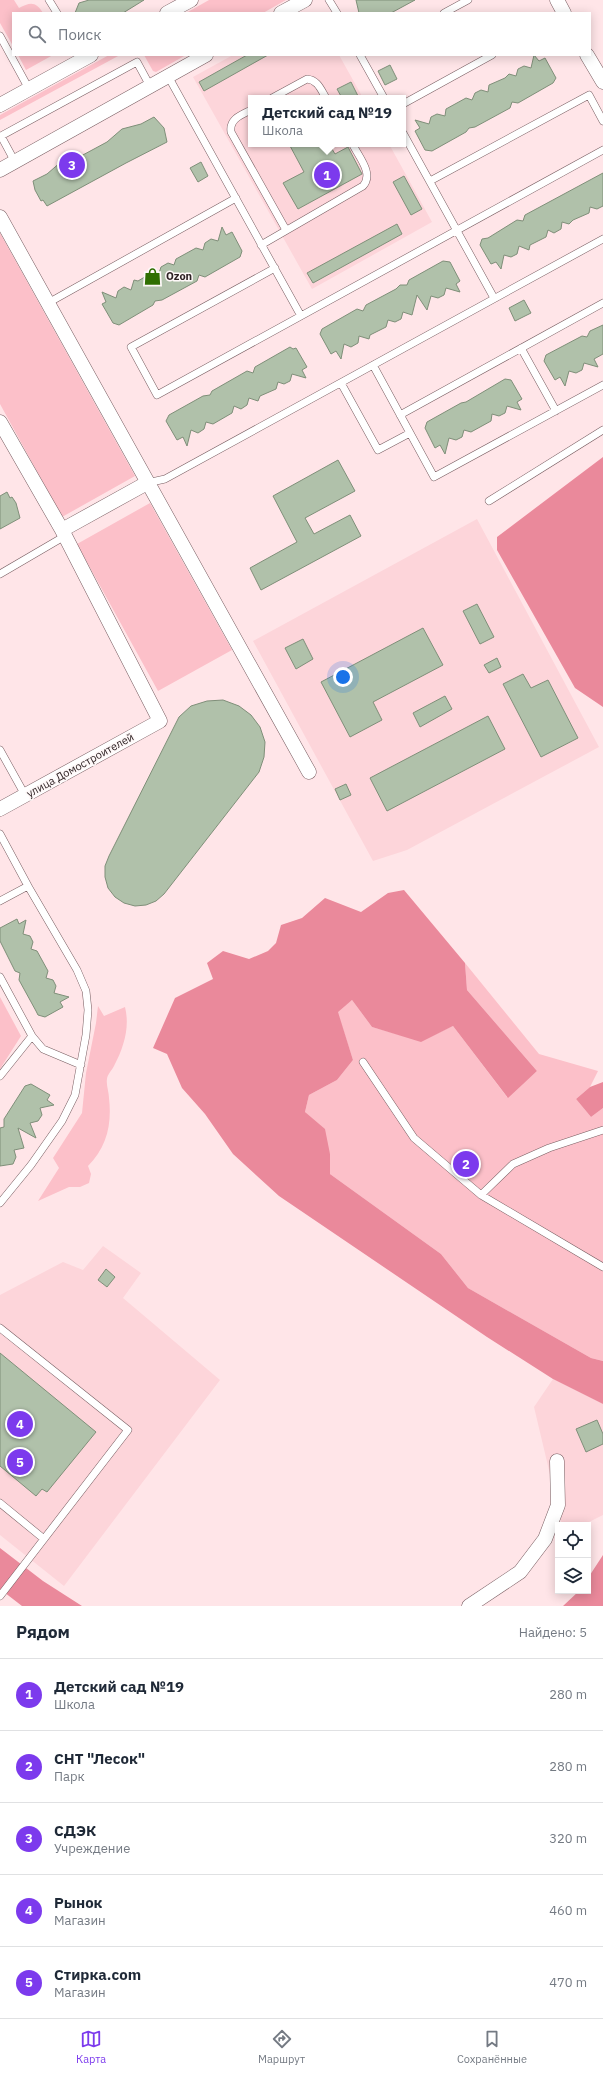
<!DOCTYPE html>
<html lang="ru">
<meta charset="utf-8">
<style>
body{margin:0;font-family:"IBM Plex Sans",sans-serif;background:#f6f6f7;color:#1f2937}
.controls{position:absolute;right:12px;bottom:12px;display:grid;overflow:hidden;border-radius:0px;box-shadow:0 2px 10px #0003}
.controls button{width:36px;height:36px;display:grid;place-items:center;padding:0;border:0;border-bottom:1px solid #e0e1e3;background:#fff;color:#1f2937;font:20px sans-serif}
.you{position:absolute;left:343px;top:677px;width:14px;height:14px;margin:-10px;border:3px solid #fff;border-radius:50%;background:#1a73e8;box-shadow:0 0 0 6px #1a73e833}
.badge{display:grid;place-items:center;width:26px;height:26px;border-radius:50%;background:#7c3aed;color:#fff;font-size:13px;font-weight:700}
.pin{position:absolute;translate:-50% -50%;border:2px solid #fff;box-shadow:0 1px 4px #0006}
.popup{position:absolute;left:248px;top:95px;width:158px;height:52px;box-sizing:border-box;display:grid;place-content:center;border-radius:0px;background:#fff;filter:drop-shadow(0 1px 3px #0005);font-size:13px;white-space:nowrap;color:#747a83}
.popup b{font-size:15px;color:#1f2937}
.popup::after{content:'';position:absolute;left:50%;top:100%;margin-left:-8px;border:8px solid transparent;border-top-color:#fff}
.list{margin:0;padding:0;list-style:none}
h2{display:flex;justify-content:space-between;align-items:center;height:52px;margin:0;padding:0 16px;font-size:17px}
h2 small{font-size:13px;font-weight:400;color:#747a83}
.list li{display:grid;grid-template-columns:26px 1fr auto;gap:12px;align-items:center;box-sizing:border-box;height:72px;padding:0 16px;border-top:1px solid #e0e1e3}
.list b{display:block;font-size:15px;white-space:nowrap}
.list p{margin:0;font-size:13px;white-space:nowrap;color:#747a83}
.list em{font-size:13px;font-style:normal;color:#747a83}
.icon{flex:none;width:22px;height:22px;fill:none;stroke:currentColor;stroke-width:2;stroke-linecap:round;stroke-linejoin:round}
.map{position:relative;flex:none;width:603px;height:1606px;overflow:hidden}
.search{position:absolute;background:#fff;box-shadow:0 2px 10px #0003;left:12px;right:12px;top:12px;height:44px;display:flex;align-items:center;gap:10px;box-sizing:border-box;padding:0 14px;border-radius:0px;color:#747a83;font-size:15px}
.sheet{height:412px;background:#fff}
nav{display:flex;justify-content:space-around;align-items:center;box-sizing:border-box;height:56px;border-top:1px solid #e0e1e3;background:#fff;font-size:11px;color:#747a83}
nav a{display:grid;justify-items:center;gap:2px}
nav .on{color:#7c3aed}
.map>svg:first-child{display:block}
</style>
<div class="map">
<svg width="603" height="1606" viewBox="0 0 603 1606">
<rect width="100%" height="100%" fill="#ffe5e8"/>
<path fill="#fdd5da" d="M233,55h106l24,43h-112v46h138l43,78 -120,67 -119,-212z
M477,519l122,228 -192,103 -34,11 -120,-220z
M103,1246l38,27 -18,25 97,82 -156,206 -64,-51v-240l63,-33 20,8z
M553,1379l50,25v111l-20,10h-21l-28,-118z"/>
<path fill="#fcc0c9" d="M0,0h14l5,8c11,-6 17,-7 24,5h-30v33l-13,-23z
M209,0h77l-23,13h-77z
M18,55h35l-27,15z
M109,55h11l-120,65v-5z
M144,55h42l-30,17 -3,-1z
M0,233l135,243 -73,41 -62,-113z
M150,503l82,147 -74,41 -81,-147z
M465,963l74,91 59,17 -8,16 -14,12 15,18 12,-9v253l-12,-3 -123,-70 -27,-34 -111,-80v-20l-25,-42 4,-17 28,-15 16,-20 -16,-49 15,-11 20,27 49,14 32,-15 54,71 30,-26 -70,-81z
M0,997l21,39 -21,33z
M98,1006l6,10 21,-9c5,20 -1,40 -11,59 -2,4 -7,9 -7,13 -1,6 2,13 2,19 3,26 -2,49 -21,68l3,8 -2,9 -9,4h-11l-31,14 21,-33 -6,-10 29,-45 4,-40 10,-50z"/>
<path fill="#ea899b" d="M603,457v250l-28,-19 -78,-138v-13z
M404,890l61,73 2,27 70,81 -29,27 -55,-72 -32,16 -49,-15 -20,-27 -14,12 15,48 -16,20 -28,15 -4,17 20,17 5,25v20l111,80 27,34 123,70 12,3v43l-50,-25 -66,-42 -208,-141 -46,-42 -28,-40 -23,-26 -15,-34 -14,-6 22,-50 38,-19 -6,-16 16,-12 26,8 19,-8 8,-8 5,-18 21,-7 23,-20 36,14 27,-19z
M603,1082v26l-12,9 -15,-18 14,-12z
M0,1548l43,33 39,25h-60l-22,-17z
M603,1555v51h-40l16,-15h9v-13z"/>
<path fill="#b0c1aa" stroke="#7f8f79" d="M89,0h55l-21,13h-48l4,-10z
M356,0h59l-24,13h-32z
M247,55h21l-64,36 -5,-9z
M534,55l5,6 6,-3 11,20 -3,5 -35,20 -6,-1 -2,6 -35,19 -6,1 -3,4 -34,19 -7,-1 -10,-19 5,-3 -5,-8 14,4 2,-7 6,-3 8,2 1,-7 20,-11 6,2 3,-7 6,-3 7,2 1,-7 16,-7 4,-4 7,2 2,-7 6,-3 7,2z
M390,65l7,14 -12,6 -7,-14z
M351,82l8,16h-17l-5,-9z
M154,117l10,11 3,14 -41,21 -79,43 -4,-6 -2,1 -6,-11 -2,-9 14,-7 15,-13 19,-5 26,-14 15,-13 19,-5z
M289,144h40l6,10 13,-7 14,27 -64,35 -15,-26 21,-11z
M201,162l7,14 -10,6 -8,-14z
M603,173v33l-6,3 -7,-2 -1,6 -16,7 -4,4 -7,-2 -1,7 -7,4 -6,-3 -2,7 -16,8 -1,5 -10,-4 -2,8 -6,3 -7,-2 -3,14 -5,-7 -5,2 -11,-19 2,-6 6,-1 29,-18 6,1 2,-6z
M404,176l18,33 -11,6 -18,-33z
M397,224l5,10 -89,49 -6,-10z
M222,227l4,8 6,-3 10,19 -2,6 -35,20 -6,-2 -2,6 -35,19 -7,1 -2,4 -34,20 -6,-2 -11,-19 4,-2 -4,-10 14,6 2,-7 6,-4 7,3 3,-10 4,1 15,-9 6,1 2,-6 7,-4 6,2 2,-6 20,-11 7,2 2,-7 6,-4 7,2z
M443,261l7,1 10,19 -4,3 4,8 -14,-4 -2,7 -6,3 -7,-2 -4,14 -10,-15 -5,20 -9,-3 -2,7 -6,3 -7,-2 -2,7 -16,8 -1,4 -10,-3 -1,7 -7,4 -7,-3 -3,15 -5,-8 -5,3 -11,-20 2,-5 35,-20 6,2 3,-6 30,-16 4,-4h7l2,-5z
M524,300l7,13 -16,8 -6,-13z
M603,325v29l-9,5 4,8 -14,-4 -2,7 -6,3 -7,-2 -4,15 -5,-9 -5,3 -11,-19 2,-6 36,-19 5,1 3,-6z
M290,347l3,2 3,-1 11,19 -5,3 4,8 -14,-4 -2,7 -6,3 -6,-2 -2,7 -16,7 -2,5 -9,-3 -2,7 -6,4 -7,-3 -2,7 -19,11 -7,-2 -2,7 -6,4 -7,-3 -4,16 -4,-9 -6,3 -11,-19 3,-6 34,-19 7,-1 2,-4 35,-20 6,2 2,-6z
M505,379l6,1 11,19 -5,3 4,8 -14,-4 -2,7 -6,3 -7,-2 -1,7 -20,11 -7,-2 -2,7 -6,3 -7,-2 -4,16 -5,-9 -5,3 -10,-20 2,-6 34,-19 5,-1z
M338,460l17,31 -50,27 9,16 36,-19 11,21 -100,54 -11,-22 47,-26 -24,-46z
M7,492l3,6 2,-1 4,6 4,15 -20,11v-33z
M477,604l17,33 -14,7 -17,-33z
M423,628l20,37 -70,37 9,18 -32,17 -29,-55z
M303,639l10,20 -17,10 -11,-21z
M497,658l4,9 -12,6 -5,-8z
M523,674l8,14 17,-8 30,58 -37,19 -38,-73z
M445,696l7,13 -32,18 -7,-14z
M223,700l16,6 12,9 9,12 5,15 -1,15 -5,15 -95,122 -8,7 -10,4 -11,1 -11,-3 -9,-6 -7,-9 -3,-11v-11l4,-10 70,-139 12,-11 16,-5z
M488,716l17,33 -118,62 -17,-33z
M346,784l5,11 -11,5 -5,-11z
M17,919l2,5 7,-4 -3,14 7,2 3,6 -2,7 6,2 11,20 -2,7 7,2 3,6 -2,7 15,4 -9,5 3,5 -18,10 -7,-2 -2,-4 -17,-31 1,-7 -5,-2 -15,-30v-13z
M31,1084l19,11 -3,5 7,5 -14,3 2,7 -4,6 -8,2 6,15 -18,-10 6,20 -10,2 2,7 -3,7 -13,2v-38l4,-1v-8l21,-33z
M106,1269l9,8 -8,10 -9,-7z
M0,1353l96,79 -49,60 -5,-3 -6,7 -36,-30z
M597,1420l6,14v10l-17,8 -10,-23z"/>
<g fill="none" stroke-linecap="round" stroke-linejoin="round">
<defs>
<path id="lane" d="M49,0l8,13
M329,0l8,13
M444,13l24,-13
M0,36l29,53
M360,55l24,43
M168,76l133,240
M272,98l35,-19c11,1 14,11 19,19
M403,104l89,-49
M251,110c-10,5 -22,9 -20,22l55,98
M403,133l91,165
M15,162l-14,-26 136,-74 13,24
M430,181l159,-86 14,26
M261,245l102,-59c11,-12 -4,-29 -10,-41l2,-1
M275,268l-144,79 26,48 446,-245
M48,303l188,-105
M521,348l35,63
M373,365l61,112 169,-92
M341,383l37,67 32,-17
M400,415l203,-112
M147,483l18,-4 438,-240
M489,501l114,-71
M0,574l65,-38
M0,750l25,45
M0,834l28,52 -28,15
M0,977l32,59 11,13 38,16
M363,1062l51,76 67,57 122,72
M0,1076l32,-40
M481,1195l32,-31 36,-16 54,-18
M0,1203l31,-38 31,-44 13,-26 11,-60 2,-25 -2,-19 -9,-21 -49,-84
M0,1328l128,102 -128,166
M0,1503l44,36"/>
<path id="street" d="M557,0l7,13
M167,13l24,-13
M281,13l24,-13
M587,55l16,27
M0,105l91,-50
M0,170l206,-115
M0,217l309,555
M0,422l62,108 98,191 -160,88
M62,530l85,-47
M469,1606l51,-34 25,-33 13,-34 -1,-44"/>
</defs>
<use href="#lane" stroke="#785d61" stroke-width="8"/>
<use href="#street" stroke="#785d61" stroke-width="15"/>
<use href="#lane" stroke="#fff" stroke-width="7"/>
<use href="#street" stroke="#fff" stroke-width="14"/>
</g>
<defs>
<symbol id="shop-bare" viewBox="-9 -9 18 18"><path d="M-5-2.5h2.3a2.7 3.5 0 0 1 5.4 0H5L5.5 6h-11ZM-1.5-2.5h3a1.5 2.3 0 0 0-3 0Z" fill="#2f6e01" stroke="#fef8f8" stroke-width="2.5" paint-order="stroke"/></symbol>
</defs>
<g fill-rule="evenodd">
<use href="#shop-bare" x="140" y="264" width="25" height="25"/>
</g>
<g text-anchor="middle" stroke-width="3" stroke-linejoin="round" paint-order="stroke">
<g font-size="11" font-weight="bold" fill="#2c2022" stroke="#fef8f8" text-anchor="start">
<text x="166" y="280">Ozon</text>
</g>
<g font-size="11" fill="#2c2022" stroke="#fef8f8">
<text transform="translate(80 765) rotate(-29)" y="4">улица Домостроителей</text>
</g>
</g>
</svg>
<div class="controls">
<button><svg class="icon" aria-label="locate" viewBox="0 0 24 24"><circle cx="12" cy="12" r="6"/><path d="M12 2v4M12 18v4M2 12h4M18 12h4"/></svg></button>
<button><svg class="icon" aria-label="layers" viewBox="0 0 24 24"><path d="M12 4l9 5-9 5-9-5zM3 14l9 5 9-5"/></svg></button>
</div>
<div class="you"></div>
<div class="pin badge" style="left:327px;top:175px">1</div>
<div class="popup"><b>Детский сад №19</b>Школа</div>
<div class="pin badge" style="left:466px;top:1164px">2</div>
<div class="pin badge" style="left:72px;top:165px">3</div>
<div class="pin badge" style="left:20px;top:1424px">4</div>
<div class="pin badge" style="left:20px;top:1462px">5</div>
<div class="search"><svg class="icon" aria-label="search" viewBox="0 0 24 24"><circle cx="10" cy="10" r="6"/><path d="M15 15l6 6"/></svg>Поиск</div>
</div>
<section class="sheet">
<h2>Рядом<small>Найдено: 5</small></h2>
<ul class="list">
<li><span class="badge">1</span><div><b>Детский сад №19</b><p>Школа</p></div><em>280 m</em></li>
<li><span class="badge">2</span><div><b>СНТ &quot;Лесок&quot;</b><p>Парк</p></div><em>280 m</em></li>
<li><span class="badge">3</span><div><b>СДЭК</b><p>Учреждение</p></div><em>320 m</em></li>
<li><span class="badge">4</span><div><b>Рынок</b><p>Магазин</p></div><em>460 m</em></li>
<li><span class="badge">5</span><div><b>Стирка.com</b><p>Магазин</p></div><em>470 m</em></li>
</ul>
</section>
<nav>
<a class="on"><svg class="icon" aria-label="map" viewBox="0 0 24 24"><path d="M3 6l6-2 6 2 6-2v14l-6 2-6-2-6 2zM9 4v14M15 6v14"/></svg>Карта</a>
<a><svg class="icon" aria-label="directions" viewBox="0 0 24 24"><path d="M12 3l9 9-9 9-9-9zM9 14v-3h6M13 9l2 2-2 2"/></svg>Маршрут</a>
<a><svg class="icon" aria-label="saved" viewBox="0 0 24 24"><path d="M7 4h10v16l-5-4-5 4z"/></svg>Сохранённые</a>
</nav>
